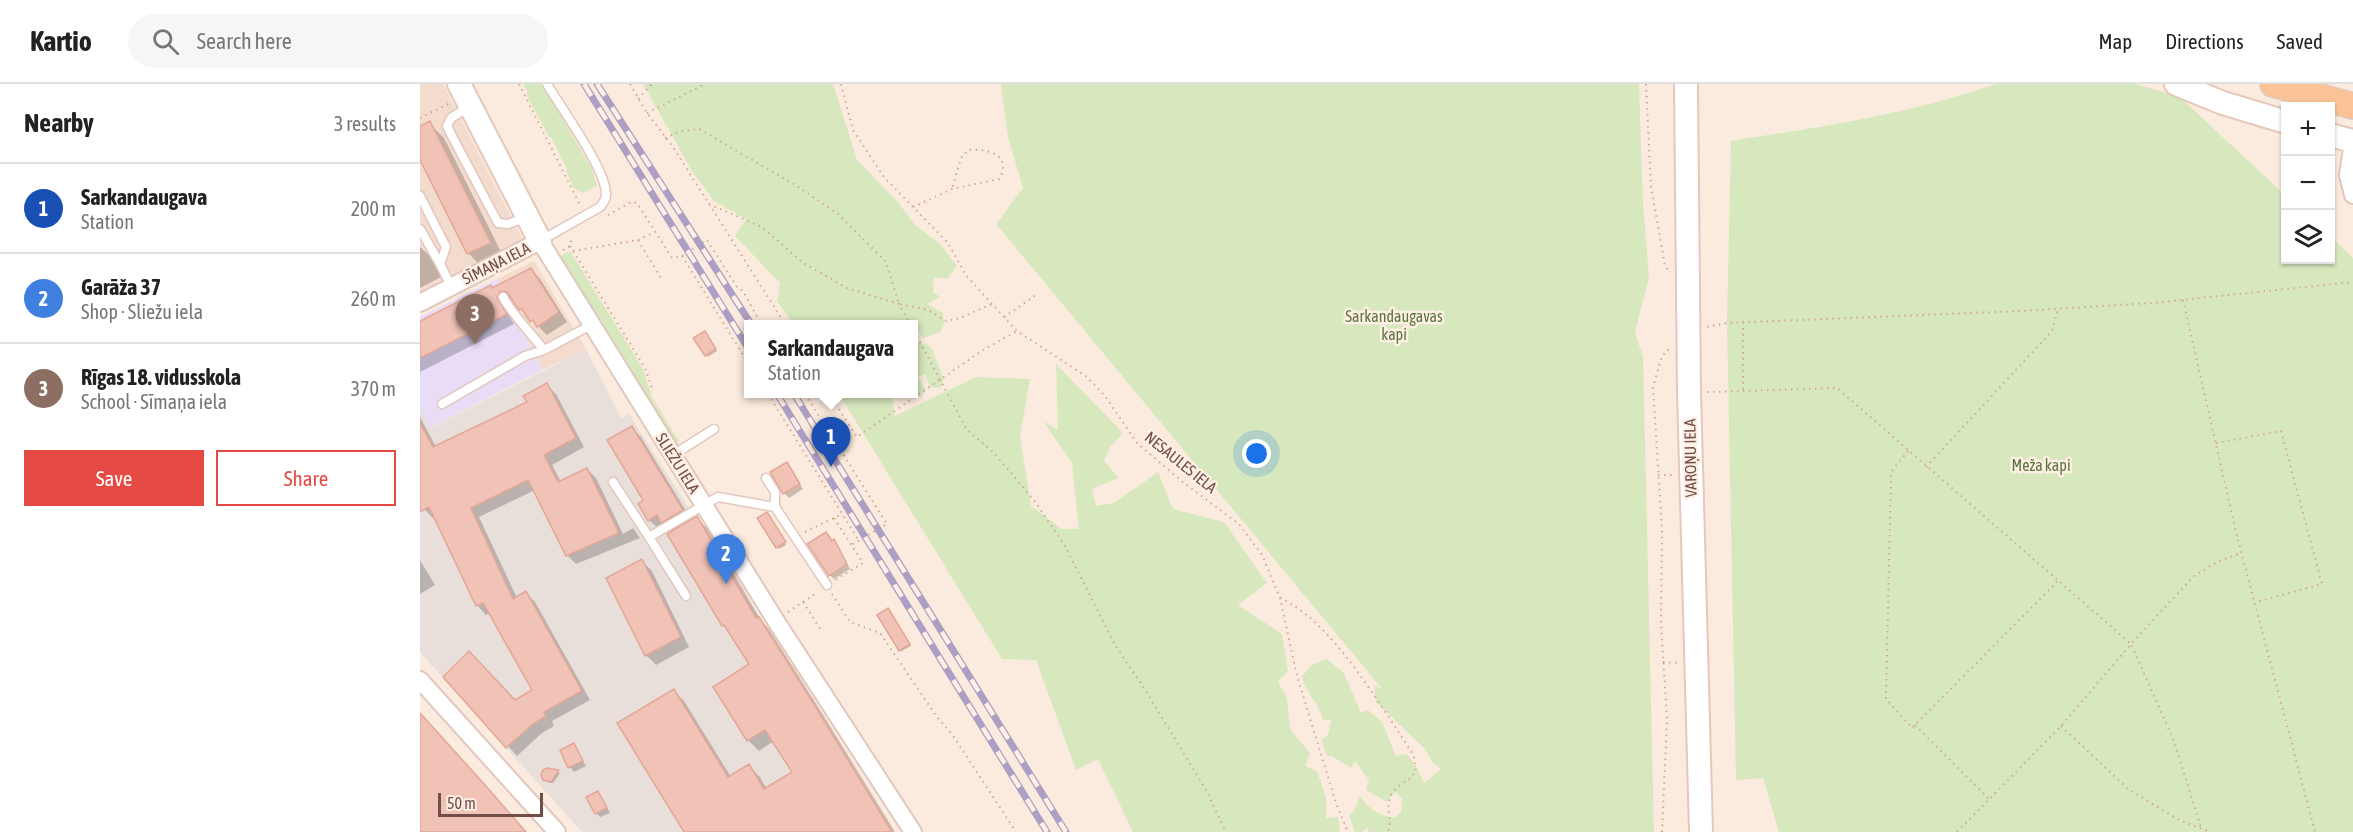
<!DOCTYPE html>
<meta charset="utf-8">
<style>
body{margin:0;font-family:"Asap Condensed",sans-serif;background:#f6f6f6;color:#222}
.controls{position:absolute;right:18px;top:18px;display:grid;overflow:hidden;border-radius:0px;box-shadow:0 2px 4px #0004}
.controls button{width:54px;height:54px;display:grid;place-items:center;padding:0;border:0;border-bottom:2px solid #e0e0e0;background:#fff;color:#222;font:30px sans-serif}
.scale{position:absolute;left:18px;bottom:15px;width:105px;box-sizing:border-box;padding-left:6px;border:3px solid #714e47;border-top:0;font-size:16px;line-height:21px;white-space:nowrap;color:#714e47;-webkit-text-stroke:4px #ffefe4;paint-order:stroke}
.you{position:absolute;left:837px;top:370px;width:21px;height:21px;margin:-15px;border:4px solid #fff;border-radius:50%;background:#1a73e8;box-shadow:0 0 0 9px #1a73e833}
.badge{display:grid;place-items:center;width:39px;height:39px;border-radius:50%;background:#e54a44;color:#fff;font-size:20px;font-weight:700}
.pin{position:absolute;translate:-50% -50px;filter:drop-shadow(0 2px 3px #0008)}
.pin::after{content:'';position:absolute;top:32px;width:21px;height:18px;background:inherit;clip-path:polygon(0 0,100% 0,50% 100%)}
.popup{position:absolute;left:324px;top:236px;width:174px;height:78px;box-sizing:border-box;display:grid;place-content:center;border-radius:0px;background:#fff;filter:drop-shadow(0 2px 4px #0005);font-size:20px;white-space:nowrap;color:#767676}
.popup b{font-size:22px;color:#222}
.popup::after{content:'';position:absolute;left:50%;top:100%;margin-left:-12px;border:12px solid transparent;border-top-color:#fff}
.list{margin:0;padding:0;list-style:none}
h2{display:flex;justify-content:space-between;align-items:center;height:78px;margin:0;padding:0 24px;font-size:26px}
h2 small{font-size:20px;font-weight:400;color:#767676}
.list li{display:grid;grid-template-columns:39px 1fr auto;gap:18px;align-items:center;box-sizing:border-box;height:90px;padding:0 24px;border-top:2px solid #e0e0e0}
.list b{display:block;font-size:22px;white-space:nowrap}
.list p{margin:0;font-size:20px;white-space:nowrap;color:#767676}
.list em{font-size:20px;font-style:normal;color:#767676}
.actions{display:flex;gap:12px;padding:18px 24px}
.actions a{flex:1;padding:14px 0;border:2px solid #e54a44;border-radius:0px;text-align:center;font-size:21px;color:#e54a44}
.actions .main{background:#e54a44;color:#fff}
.icon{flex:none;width:33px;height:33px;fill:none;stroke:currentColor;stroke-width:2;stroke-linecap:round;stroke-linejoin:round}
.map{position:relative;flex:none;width:1933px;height:748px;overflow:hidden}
header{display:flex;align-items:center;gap:36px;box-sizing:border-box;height:84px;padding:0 30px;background:#fff;border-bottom:2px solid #e0e0e0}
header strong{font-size:28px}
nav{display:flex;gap:33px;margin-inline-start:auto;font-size:21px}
.search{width:420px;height:54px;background:#f6f6f6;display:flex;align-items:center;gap:15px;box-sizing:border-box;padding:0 21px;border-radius:33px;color:#767676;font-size:22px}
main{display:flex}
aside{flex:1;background:#fff}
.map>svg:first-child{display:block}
</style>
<header>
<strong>Kartio</strong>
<div class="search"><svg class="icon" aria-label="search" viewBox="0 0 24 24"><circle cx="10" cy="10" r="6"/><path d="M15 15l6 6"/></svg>Search here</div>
<nav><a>Map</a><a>Directions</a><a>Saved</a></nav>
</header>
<main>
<aside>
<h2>Nearby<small>3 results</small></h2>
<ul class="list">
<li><span class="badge" style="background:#1a4fb4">1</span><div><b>Sarkandaugava</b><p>Station</p></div><em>200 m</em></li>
<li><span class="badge" style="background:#3f7fe0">2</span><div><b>Garāža 37</b><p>Shop · Sliežu iela</p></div><em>260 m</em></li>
<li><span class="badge" style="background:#8d6e63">3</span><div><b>Rīgas 18. vidusskola</b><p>School · Sīmaņa iela</p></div><em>370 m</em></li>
</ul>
<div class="actions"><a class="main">Save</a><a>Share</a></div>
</aside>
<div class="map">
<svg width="1933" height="748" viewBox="0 0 1933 748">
<rect width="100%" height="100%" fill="#fbebde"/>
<path fill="#f3dbcd" d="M0,0h23l80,156 -103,53z
M114,177l52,88 -44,21 -45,-91z"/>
<path fill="#e9dfda" d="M166,265l35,69 8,-4 155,243 108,175h-310l-162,-180v-243l11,19z"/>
<path fill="#e8dcf7" d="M77,195l45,91 -112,58 -10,-19v-92z"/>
<path fill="#d7e8be" d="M103,0h19l50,85 5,17 -14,7 -9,-5 -8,-17 1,-2 -16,-32h-2l-23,-43 2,-2z
M223,0h190l24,76 41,42 16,22 25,19 18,23 -10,13 -13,-2 -1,15 7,5 -13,7 16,9 1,11 -4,8 -17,6 -9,-14h-121l-16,-23 3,-18 -45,-47 11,-17 -32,-18 -22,-30z
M581,0h638l4,119 6,74 -14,55 8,25 11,475h-285l-2,-5 -5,5h-7l-6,-16 5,-6 6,-14c8,13 19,19 34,22l7,-6 1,-13 -7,-7 -8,10 -21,-12 3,-10 -14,-19 -4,7 -19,-12h-5l-6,-16 7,-5 3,-15h-8c-3,-16 -17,-26 -21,-43l8,-11 17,-7 17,14 17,40 7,-3 14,12 14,34 11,-2 9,12 8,17 17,-14 -8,-6 -8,-14 -49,-47 -2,-17 9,5 -387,-466 27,-36 -15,-51z
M1576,0h139l28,8 20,8 102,95 1,65h44l1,-23 22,21v574h-574l-16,-54 -27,2 -9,-457 4,-182c90,-14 179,-27 265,-57z
M147,168l4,1 9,14 63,102 9,28 27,44 -4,2 -117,-185z
M494,258l12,2 5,3 13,32 -4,9 -10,-1 -5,-13 -7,3 8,13 -6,8 -6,-9z
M636,280l67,69 -12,13 -7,14 14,18 -26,11 4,17 18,-3 44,-31 15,37 51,13 43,61 -29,22 44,29 6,37 -10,11 9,16 3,31 20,24 -5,13 12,5 9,27v20l12,-1 2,15h-207l-35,-73 -22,11 -40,-110 -34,-1 -163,-265h55l-2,4 3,18 81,-39 54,2 -10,57 11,70 31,23h17l-7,-66 -29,-42 15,9z"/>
<path fill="#0003" d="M9,39l15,15 60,120 -21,10 -14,-14 -49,-97v-29z
M0,163l10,9 11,21 -21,11z
M111,185l9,10 27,43 -20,13 -26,-26 -7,-9h-5l-4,8 9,16 -94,48v-49z
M286,251l11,16 -9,6 -2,-2z
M127,301l9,9 28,53 -32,18 9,17 26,-13 9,9 27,56 10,-6 7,10 -64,26 -9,-9 -32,-65 -56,27 38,81 9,-5 9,9 55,98 -38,21 2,5 -12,7 -25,23 -72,-79 70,25 19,-11 -44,-78 -4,2 -9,-10 -42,-88 -2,1 -9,-9 -4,-8v-84l16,30 93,-45z
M211,344l10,9 51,84 5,-3 11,11 54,93 7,7 53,84 73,119h-209l-13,-141 11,10 47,76 17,-11 11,10 8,13 27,-17 -20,-31 -15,10 -10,-10 -34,-54 36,-23 -19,-30 -9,-9 -50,-93 -8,-7 -6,4 -10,-9z
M367,380l16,25 -14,9 -5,-5z
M349,432l17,29 -7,4 -2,-2z
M406,450l12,12 12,23 -16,10 -4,-4z
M0,476l15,25 -15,9z
M222,477l10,10 37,76 -33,18 -10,-10z
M470,528l21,34 -9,5 -2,-1z
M153,661l13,21 -12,6 -4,-5z
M126,686l14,3 -7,10h-4l-6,-6z
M178,709l12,20 -10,4 -4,-4z"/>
<path fill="#f0c3b6" stroke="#e3a697" stroke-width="1.5" d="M10,37l61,122 -24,11 -47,-94v-34z
M111,184l28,44 -22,15 -4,-7 -3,2 -8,-13 -3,1 -12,-18 -7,-1 -3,7 10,16 -87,44v-37l71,-36 1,3z
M285,247l11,18 -11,7 -12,-18z
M127,299l29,55 -32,17 14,27 29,-14 32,65 -53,23 -38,-76 -57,28 42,91 13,-8 56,100 -38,21 2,4 -13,8 -27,24 -63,-71 26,-26 46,49 17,-10 -49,-87 -7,3 -47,-99 -9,5v-89l13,24 94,-45 -4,-6z
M212,342l51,84 -22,13 -4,-8 -9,6 -10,-17 5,-4 -36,-60z
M367,378l13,22 -17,10 -13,-22z
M347,428l19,30 -10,6 -19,-30z
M277,432l59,102 3,-1 53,84 80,131h-208l-67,-109 57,-34 54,88 21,-13 15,25 28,-17 -27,-42 -18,11 -34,-54 36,-23 -25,-39 -2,1 -55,-92z
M406,448l6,9 2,-2 13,25 -18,12 -22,-32z
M222,475l39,78 -36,19 -39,-78z
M468,524l22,36 -11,7 -22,-36z
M0,629l57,63 49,56h-106z
M154,659l9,18 -15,7 -8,-18z
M127,684l12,2 -8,12 -8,-2 -2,-5 2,-5z
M178,707l9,17 -12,6 -9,-17z"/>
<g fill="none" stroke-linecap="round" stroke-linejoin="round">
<defs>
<path id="lane" d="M50,22l-19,12 -4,8 6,12 45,85 10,1 18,-7
M0,112l26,51 -6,17 11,22
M0,145l20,35
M120,157l60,-34c3,-4 6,-7 6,-12 1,-25 -45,-87 -59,-111
M83,213c11,20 27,35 41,53
M22,320l83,-48 19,-6 47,-25
M253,371l41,-26
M346,394l9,14v15l52,78
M193,398l36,55
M266,512l-37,-59 69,-40 57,10"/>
<path id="street" d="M1933,58l-5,33 5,20
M0,219l120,-62 236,380 137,211
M0,596l137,152"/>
<path id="secondary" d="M39,0l81,157
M1266,0l3,308 12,440
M1756,0l47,19 63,19
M1910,51l23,6"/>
<path id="primary" d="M1853,0l80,22"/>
</defs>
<use href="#lane" stroke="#e1c7be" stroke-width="11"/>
<use href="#street" stroke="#e1c7be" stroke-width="20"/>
<use href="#secondary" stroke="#e6c7bb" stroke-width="26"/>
<use href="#primary" stroke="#d7cdcb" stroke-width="28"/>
<path stroke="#d4a69a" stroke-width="2" stroke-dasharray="1.5 4.5" stroke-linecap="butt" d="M99,0l61,121
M210,0l17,29 26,34 112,177
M421,0l12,46 31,47 64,66 17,31 27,30 25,27 70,46 18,19 32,47 47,40 55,41 23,31 18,43 17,78 39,127 12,29
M1226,0l5,102 14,80 4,5
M218,15l14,-15
M227,29l58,-29
M0,34l28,-14
M245,54l16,-7 18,-2 95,55 44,30 48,48 13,42 29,6 18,11 14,-3 32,-14
M289,120l53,23 40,35 45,26 52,16 11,20
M493,123l39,-18 47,-10c14,-24 -12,-31 -31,-29l-7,8 -9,31
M188,131l23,-13 6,1 35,55 10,-2 25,-16 30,47 6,4 18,33
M218,156l24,40
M150,162l75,122 8,23
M143,166l7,-4 2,-10
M153,167l65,-11 17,-8
M262,172l66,107
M1763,216l53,232 79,300
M584,233l32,-22
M1323,238v69
M1287,243l20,-4 293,-12 132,-8 201,-21
M494,247l53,99 25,21 21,24 23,28 29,43 50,99 29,43 62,102 20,42
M1287,308l130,-4 294,256 63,-68 23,-14 24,-9
M348,310l91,147
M385,310l82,130 -36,21
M409,310l28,43 126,-87 34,-19
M1796,359l65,-12 41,153 -66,18
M1488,367l-17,21 -5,227 26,29 146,-147
M1506,383l126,-136 6,-22
M1238,391h15
M414,434l29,45 -28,17
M385,448l37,-18
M412,510l18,28 30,11 57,84 15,17 64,98
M860,514c52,23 101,109 133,156 10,31 -13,23 -22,41 -6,12 2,26 -3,37
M383,518l18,28
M368,528l30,-20
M1243,578l15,1
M1495,641l74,74
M1641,642l67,63 51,31 31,12
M1242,748l5,-112 -6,-98 1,-93 -9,-142 9,-31 8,-8
M1537,748l104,-106 70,-82 43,97 27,87"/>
<use href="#lane" stroke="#fff" stroke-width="8"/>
<use href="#street" stroke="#fff" stroke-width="16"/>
<use href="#secondary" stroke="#fff" stroke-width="22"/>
<use href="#primary" stroke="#fac397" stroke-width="26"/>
<defs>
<path id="rail" d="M164,0l164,264
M177,0l154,240
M357,310l270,438
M374,310l272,438"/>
</defs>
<use href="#rail" stroke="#ac9fc3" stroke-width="7"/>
<use href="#rail" stroke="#ffefe4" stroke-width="4.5" stroke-dasharray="14" stroke-linecap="butt"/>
</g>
<g text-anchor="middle" stroke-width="5" stroke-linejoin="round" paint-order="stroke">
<g font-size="16" fill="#714e47" stroke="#ffefe4">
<text transform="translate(76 179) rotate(-27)" y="6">SĪMAŅA IELA</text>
<text transform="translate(1270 374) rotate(-91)" y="6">VAROŅU IELA</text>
<text transform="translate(761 378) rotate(39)" y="6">NESAULES IELA</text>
<text transform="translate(258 379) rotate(58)" y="6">SLIEŽU IELA</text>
</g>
<g font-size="16" fill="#5a7740" stroke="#ffefe4">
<text x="974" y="238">Sarkandaugavas<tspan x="974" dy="18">kapi</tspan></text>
<text x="1621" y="387">Meža kapi</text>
</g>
</g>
</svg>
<div class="controls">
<button>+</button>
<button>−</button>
<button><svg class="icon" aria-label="layers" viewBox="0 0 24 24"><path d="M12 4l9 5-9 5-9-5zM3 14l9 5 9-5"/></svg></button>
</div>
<div class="scale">50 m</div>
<div class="you"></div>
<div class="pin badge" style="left:411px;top:383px;background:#1a4fb4">1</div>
<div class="popup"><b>Sarkandaugava</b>Station</div>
<div class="pin badge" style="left:306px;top:500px;background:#3f7fe0">2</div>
<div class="pin badge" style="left:55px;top:260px;background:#8d6e63">3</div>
</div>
</main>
